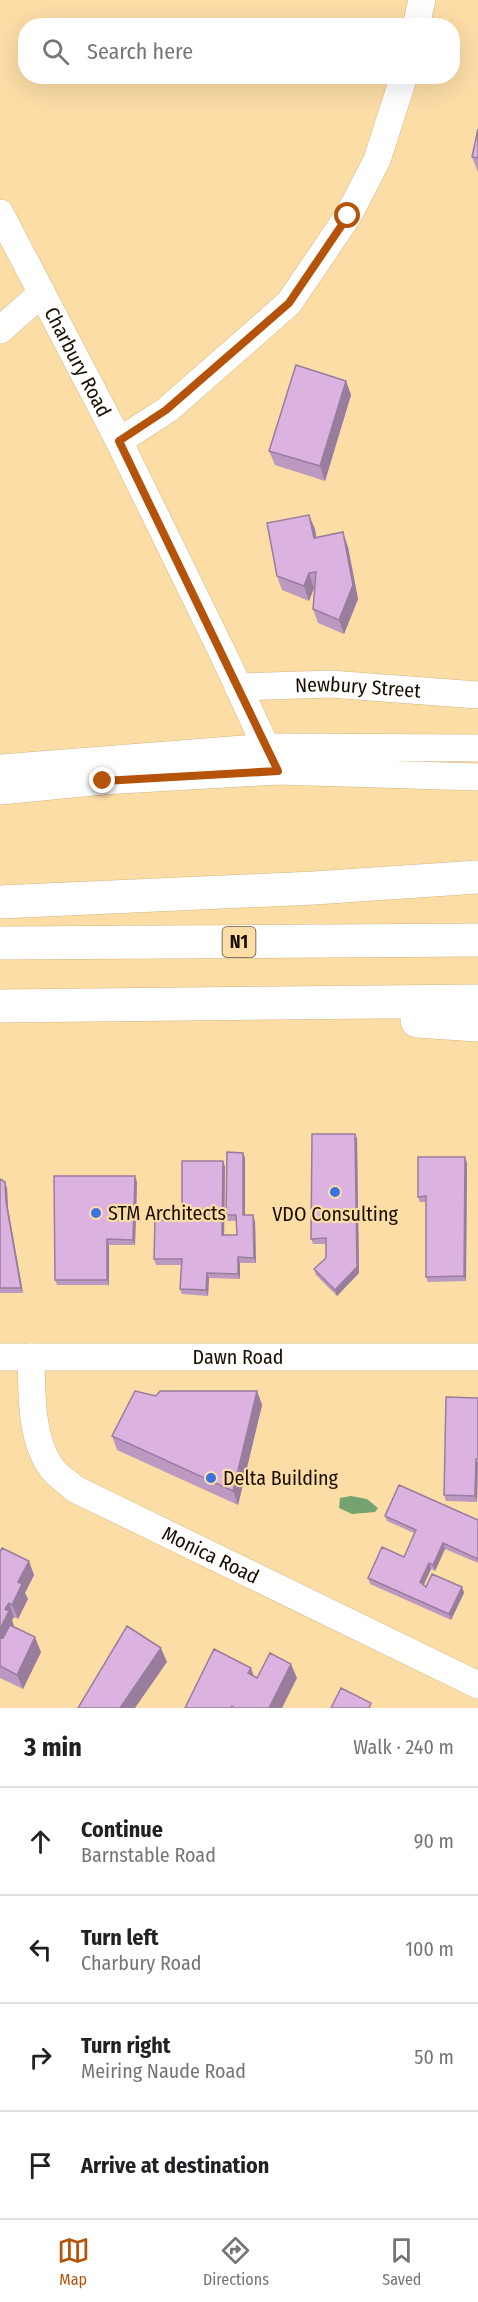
<!DOCTYPE html>
<meta charset="utf-8">
<style>
body{margin:0;font-family:"Fira Sans Condensed",sans-serif;background:#f2f2f2;color:#202124}
.stop{position:absolute;width:18px;height:18px;margin:-14px;border:4px solid #b45309;border-radius:50%;background:#fff}
.stop.end{background:#b45309;border-color:#fff;box-shadow:0 2px 6px #0008}
.list{margin:0;padding:0;list-style:none}
h2{display:flex;justify-content:space-between;align-items:center;height:78px;margin:0;padding:0 24px;font-size:26px}
h2 small{font-size:20px;font-weight:400;color:#757577}
.list li{display:grid;grid-template-columns:39px 1fr auto;gap:18px;align-items:center;box-sizing:border-box;height:108px;padding:0 24px;border-top:2px solid #e0e0e0}
.list b{display:block;font-size:22px;white-space:nowrap}
.list p{margin:0;font-size:20px;white-space:nowrap;color:#757577}
.list em{font-size:20px;font-style:normal;color:#757577}
.icon{flex:none;width:33px;height:33px;fill:none;stroke:currentColor;stroke-width:2;stroke-linecap:round;stroke-linejoin:round}
.map{position:relative;flex:none;width:478px;height:1708px;overflow:hidden}
.search{position:absolute;background:#fff;box-shadow:0 6px 24px #0002;left:18px;right:18px;top:18px;height:66px;display:flex;align-items:center;gap:15px;box-sizing:border-box;padding:0 21px;border-radius:24px;color:#757577;font-size:22px}
.sheet{height:510px;background:#fff}
nav{display:flex;justify-content:space-around;align-items:center;box-sizing:border-box;height:84px;border-top:2px solid #e0e0e0;background:#fff;font-size:16px;color:#757577}
nav a{display:grid;justify-items:center;gap:3px}
nav .on{color:#b45309}
.map>svg:first-child{display:block}
</style>
<div class="map">
<svg width="478" height="1708" viewBox="0 0 478 1708">
<rect width="100%" height="100%" fill="#fcdda6"/>
<path fill="#75a271" d="M351,1496l16,3 11,9 -3,4 -23,2 -13,-6 1,-10z"/>
<g fill="none" stroke-linecap="round" stroke-linejoin="round">
<defs>
<g id="minor">
<path d="M416,26l6,-26"/>
<path id="s1" d="M0,213l119,228 107,219 51,111"/>
<path d="M0,330l42,-37"/>
<path d="M119,441l48,-31 122,-107 59,-87 29,-56 27,-84"/>
<path id="s2" d="M238,687l92,-3 148,11"/>
<path d="M0,768l268,-21 210,1"/>
<path d="M0,791l103,-10 174,-10 201,6"/>
<path id="s3" d="M0,1357h478"/>
<path id="s4" d="M31,1357c1,34 -1,81 20,110 6,9 16,15 24,22l403,196"/>
</g>
<path id="highway" d="M0,902l314,-14 164,-11
M0,943l478,-3
M0,1006l478,-5
M417,1021l61,4"/>
</defs>
<use href="#minor" stroke="#d2b57f" stroke-width="28"/>
<use href="#highway" stroke="#d2b57f" stroke-width="34"/>
<use href="#minor" stroke="#fff" stroke-width="27"/>
<use href="#highway" stroke="#fff" stroke-width="33"/>
</g>
<path fill="#bc99c1" d="M478,129v43l-6,-15z
M346,381l5,14 -26,86 -50,-16 -6,-14z
M315,529l1,9 32,9 10,52 -14,35 -26,-11 -5,-14 2,-22 -1,1 -5,13 -27,-11 -5,-14z
M355,1134l2,5 2,134 -22,23 -21,-21 -2,-6 12,-11v-14h-13l-2,-5z
M243,1153l2,5v57l10,6 1,42h-16v16l-31,-1 -1,18 -26,-2 -2,-5 1,-24h-25l-2,-6 69,-98 2,6 -1,68h13v-14h-9l-2,-6z
M467,1163l-1,118 -38,1 -2,-5v-75h-6l-2,-5z
M0,1179l5,3 2,6 1,20 15,85h-23z
M137,1182l-2,63h-26v40h-52l-2,-5z
M257,1391l5,14 -24,100 -121,-55 -5,-14 44,-40z
M478,1398l-1,104 -31,-1 -2,-6z
M385,1516l93,4v43l-33,-14 -10,22 -4,-2 -7,16 2,2h36l2,6 -13,27 -81,-36 -2,-6 36,-21 10,-24 -27,-12z
M0,1552l34,23 -9,18 3,6 -10,20 -4,-2 -2,3 2,6v1l27,25 -18,37 -23,-11z"/>
<path fill="#997d9d" d="M346,381l5,14 -26,86 -5,-15z
M309,515l6,14 4,24 -5,-15z
M343,532l5,15 10,52 -14,35 -5,-14z
M309,573l5,15 -5,13 -5,-15z
M355,1134l2,5 2,134 -22,23 -2,-6z
M243,1153l2,5v63l-2,-6z
M465,1157l2,6 -1,118 -2,-5z
M223,1161l2,6 -1,74 -2,-6z
M135,1176l2,6 -2,63 -2,-5z
M5,1182l2,6 1,20 15,85 -2,-5 -15,-86z
M253,1215l2,6 1,42 -2,-5z
M107,1239l2,6v40l-2,-5z
M238,1257l2,6v16l-2,-5z
M207,1273l2,5 -1,18 -2,-6z
M257,1391l5,14 -24,100 -5,-14z
M476,1459l2,4 -1,39 -2,-6z
M443,1543l2,6 -10,22 -2,-6z
M29,1561l5,14 -9,18 3,6 -10,20 -6,-14 6,-23z
M429,1563l2,6 -9,19 -2,-6z
M462,1587l2,6 -13,27 -2,-6z
M9,1603l5,14 -2,3 2,6 -12,24 -2,-6v-15l5,-20z
M35,1637l6,15 -18,37 -6,-14z
M161,1648l6,14 -32,46h-15z
M291,1664l6,14 -15,30h-13z
M251,1668l5,14 -8,-9z"/>
<path fill="#dbb2e0" stroke="#997d9d" stroke-width="1.5" d="M478,129v29l-6,-1z
M296,365l50,16 -26,85 -51,-15z
M309,515l5,23 29,-6 10,53 -14,35 -26,-11 3,-37 -7,1 -5,13 -27,-10 -10,-53z
M312,1134h43l2,133 -22,23 -21,-21 12,-11v-20l-15,1z
M227,1152l16,1v62h10l1,43 -16,-1v17l-31,-1 -1,17 -26,-1 2,-30h-28l1,-39 27,1v-60h41l-1,74h15l-1,-20h-10z
M418,1157h47l-1,119 -38,1v-81l-8,1z
M54,1176h81l-2,64 -26,-1v41h-52z
M0,1179l5,3 1,20 15,86h-21z
M135,1391l21,5 4,-5h97l-24,100 -121,-55z
M446,1397l32,1v61h-2l-1,37 -31,-1z
M399,1485l79,35v39l-35,-16 -10,22 -4,-2 -9,19 6,5 6,-13 30,13 -13,27 -81,-36 14,-31 22,10 12,-27 -31,-14z
M2,1548l27,13 -11,21 4,2 -10,21 -3,-2 -4,6 4,2 -9,18v-77z
M10,1625l25,12 -18,38 -17,-9v-29l3,1z
M127,1626l34,22 -41,60h-42z
M214,1649l37,19 -3,5 9,5 13,-25 21,11 -22,44h-34l-3,-2 -1,2h-46z
M341,1688l30,15 -2,5h-38z"/>
<g fill="none" stroke-linecap="round" stroke-linejoin="round">
<path stroke="#b45309" stroke-width="8" d="M103,781l175,-10 -159,-330 47,-31 123,-107 59,-87"/>
</g>
<g fill="#3b72e1" stroke="#fcdda6" stroke-width="2">
<circle cx="335" cy="1192" r="6"/>
<circle cx="96" cy="1213" r="6"/>
<circle cx="211" cy="1478" r="6"/>
</g>
<g text-anchor="middle" stroke-width="4.5" stroke-linejoin="round" paint-order="stroke">
<rect fill="#fcdda6" stroke="#5d4d32" stroke-width="1.5" x="222.5" y="927" width="33" height="30" rx="4.5"/>
<g font-size="18" font-weight="bold" fill="#190f00">
<text x="239" y="948">N1</text>
</g>
<g font-size="20" fill="#190f00" stroke="#fcdda6">
<text dy="7" stroke="none"><textPath href="#s1" startOffset="168">Charbury Road</textPath></text>
<text dy="7" stroke="none"><textPath href="#s2" startOffset="120">Newbury Street</textPath></text>
<text dy="7" stroke="none"><textPath href="#s3" startOffset="238">Dawn Road</textPath></text>
<text dy="7" stroke="none"><textPath href="#s4" startOffset="297">Monica Road</textPath></text>
</g>
<g font-size="20" fill="#190f00" stroke="#fcdda6" text-anchor="start">
<text x="108" y="1220">STM Architects</text>
<text x="335" y="1221" text-anchor="middle">VDO Consulting</text>
<text x="223" y="1485">Delta Building</text>
</g>
</g>
</svg>
<div class="stop" style="left:348px;top:216px"></div>
<div class="stop end" style="left:103px;top:781px"></div>
<div class="search"><svg class="icon" aria-label="search" viewBox="0 0 24 24"><circle cx="10" cy="10" r="6"/><path d="M15 15l6 6"/></svg>Search here</div>
</div>
<section class="sheet">
<h2>3 min<small>Walk · 240 m</small></h2>
<ul class="list">
<li><svg class="icon" aria-label="ahead" viewBox="0 0 24 24"><path d="M12 20V5M6 11l6-6 6 6"/></svg><div><b>Continue</b><p>Barnstable Road</p></div><em>90 m</em></li>
<li><svg class="icon" aria-label="left" viewBox="0 0 24 24"><path d="M17 20v-9H6M10 6l-5 5 5 5"/></svg><div><b>Turn left</b><p>Charbury Road</p></div><em>100 m</em></li>
<li><svg class="icon" aria-label="right" viewBox="0 0 24 24"><path d="M7 20v-9h11M14 6l5 5-5 5"/></svg><div><b>Turn right</b><p>Meiring Naude Road</p></div><em>50 m</em></li>
<li><svg class="icon" aria-label="arrive" viewBox="0 0 24 24"><path d="M6 21V4h12l-3 4 3 4H6"/></svg><div><b>Arrive at destination</b></div></li>
</ul>
</section>
<nav>
<a class="on"><svg class="icon" aria-label="map" viewBox="0 0 24 24"><path d="M3 6l6-2 6 2 6-2v14l-6 2-6-2-6 2zM9 4v14M15 6v14"/></svg>Map</a>
<a><svg class="icon" aria-label="directions" viewBox="0 0 24 24"><path d="M12 3l9 9-9 9-9-9zM9 14v-3h6M13 9l2 2-2 2"/></svg>Directions</a>
<a><svg class="icon" aria-label="saved" viewBox="0 0 24 24"><path d="M7 4h10v16l-5-4-5 4z"/></svg>Saved</a>
</nav>
